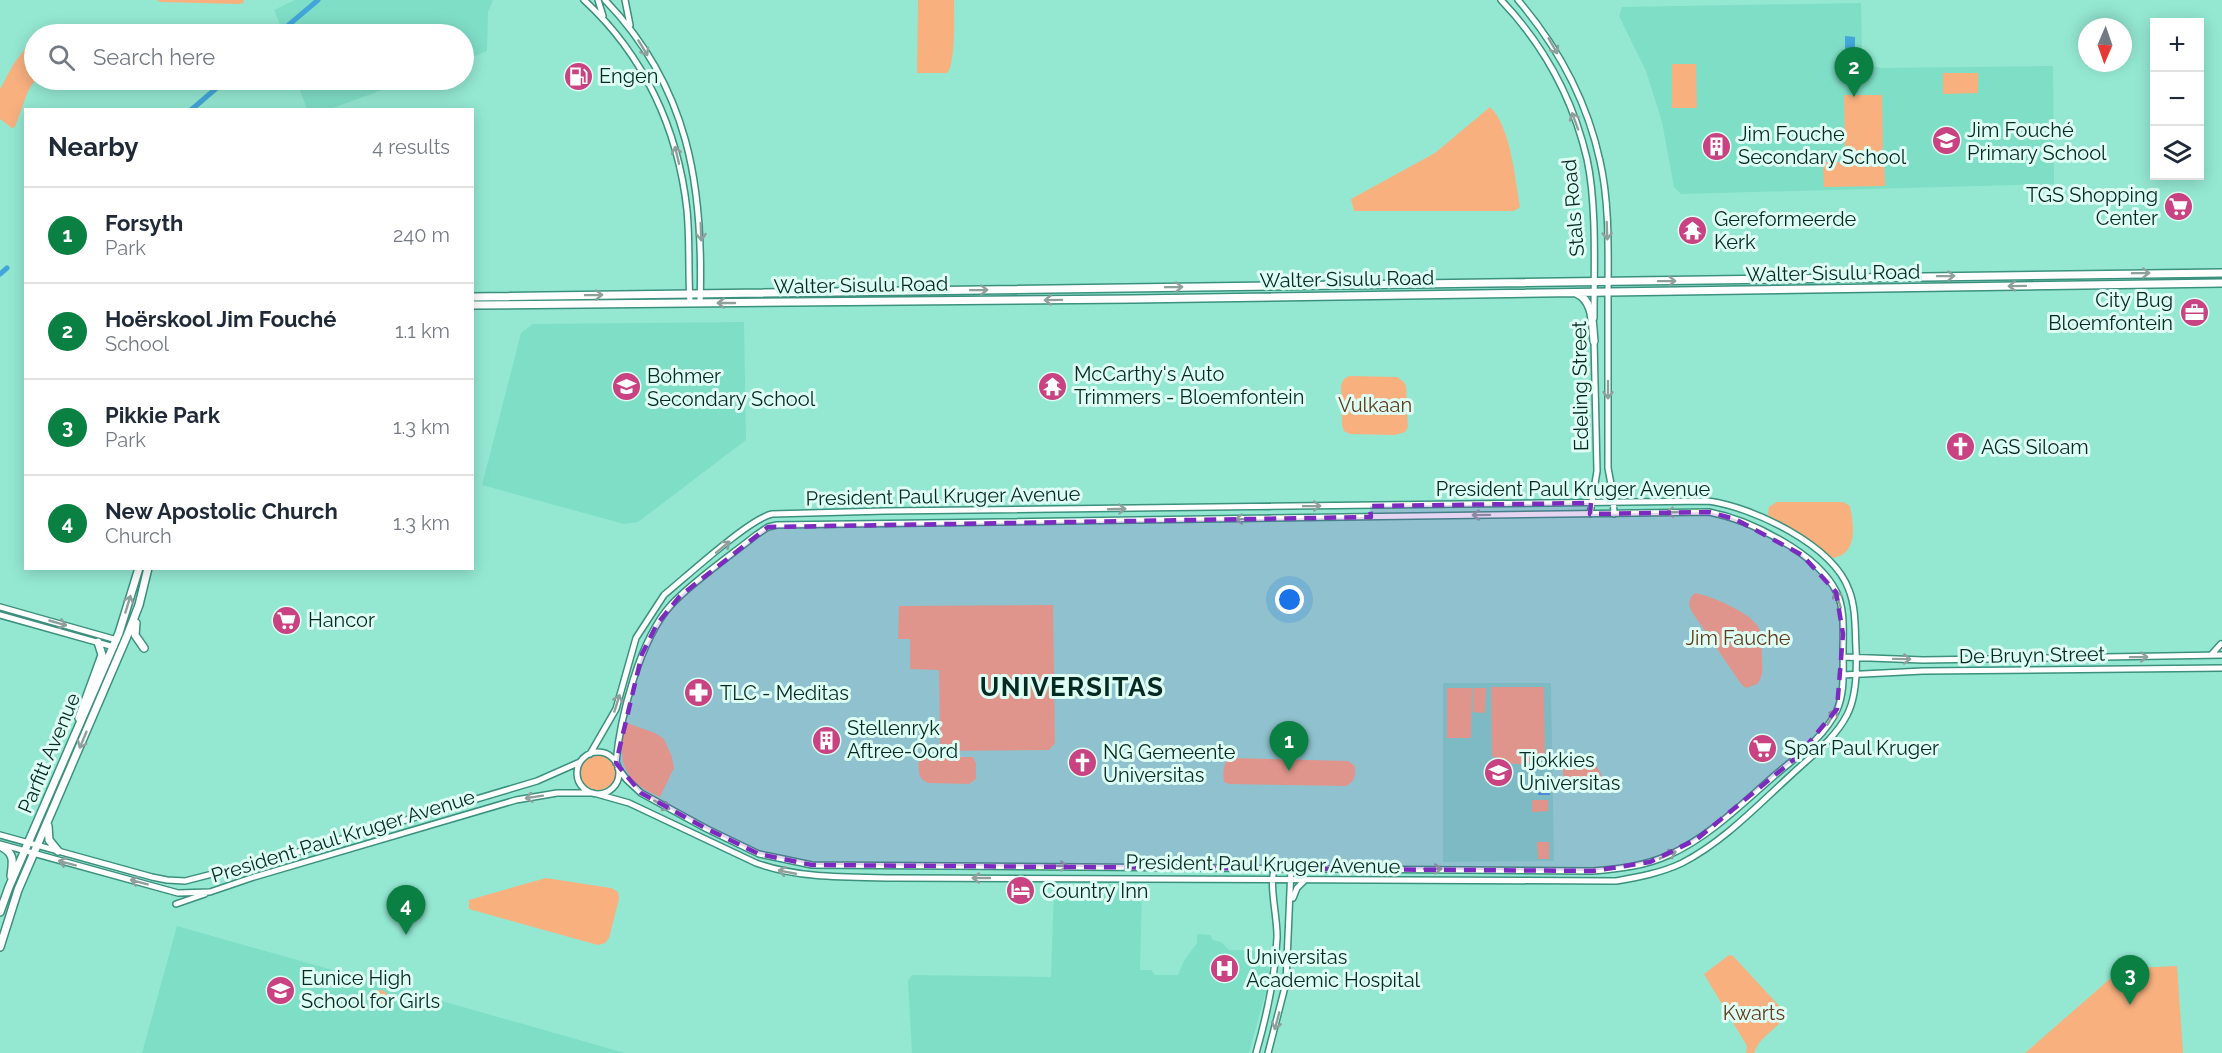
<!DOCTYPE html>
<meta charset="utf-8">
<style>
body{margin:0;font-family:Raleway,sans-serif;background:#f2f2f3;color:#1f2937}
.controls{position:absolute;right:18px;top:18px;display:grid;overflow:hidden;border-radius:0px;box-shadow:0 3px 15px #0003}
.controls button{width:54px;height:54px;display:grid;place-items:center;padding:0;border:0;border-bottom:2px solid #e0e1e3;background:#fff;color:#1f2937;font:30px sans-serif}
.compass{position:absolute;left:2078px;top:18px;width:54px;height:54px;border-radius:50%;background:#fff;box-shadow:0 3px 15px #0003;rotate:182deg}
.you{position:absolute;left:1290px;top:600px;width:21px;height:21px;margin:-15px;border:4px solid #fff;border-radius:50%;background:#1a73e8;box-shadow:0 0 0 9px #1a73e833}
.badge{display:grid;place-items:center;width:39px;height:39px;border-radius:50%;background:#0b8043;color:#fff;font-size:20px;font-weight:700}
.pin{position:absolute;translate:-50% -50px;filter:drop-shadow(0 2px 3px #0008)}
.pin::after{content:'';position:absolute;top:32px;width:21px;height:18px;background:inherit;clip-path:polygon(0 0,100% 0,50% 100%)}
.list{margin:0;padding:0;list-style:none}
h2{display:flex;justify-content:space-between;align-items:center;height:78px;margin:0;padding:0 24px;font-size:26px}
h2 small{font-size:20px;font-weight:400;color:#747a83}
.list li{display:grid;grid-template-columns:39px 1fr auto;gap:18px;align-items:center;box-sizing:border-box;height:96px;padding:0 24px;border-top:2px solid #e0e1e3}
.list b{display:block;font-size:22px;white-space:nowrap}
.list p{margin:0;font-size:20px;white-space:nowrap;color:#747a83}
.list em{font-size:20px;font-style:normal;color:#747a83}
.icon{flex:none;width:33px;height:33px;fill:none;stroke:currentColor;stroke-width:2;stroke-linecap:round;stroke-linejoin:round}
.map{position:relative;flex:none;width:2222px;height:1053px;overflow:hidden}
.search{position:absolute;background:#fff;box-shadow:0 3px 15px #0003;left:24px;top:24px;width:450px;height:66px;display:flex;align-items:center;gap:15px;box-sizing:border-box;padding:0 21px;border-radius:33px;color:#747a83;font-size:22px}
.panel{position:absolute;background:#fff;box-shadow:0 3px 15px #0003;left:24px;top:108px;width:450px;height:462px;border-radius:0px}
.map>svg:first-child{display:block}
</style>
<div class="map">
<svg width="2222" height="1053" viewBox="0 0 2222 1053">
<rect width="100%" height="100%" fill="#94e8d2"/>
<path fill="#7fdec6" d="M295,0h198l-5,12 -1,39 -23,9v-26h-180l-10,-24z
M1861,3l1,52 4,6 6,5 9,2 172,-2 1,118 -373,10 -7,-7 -12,-65 -16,-51 -27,-55 3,-9z
M296,80h114l-83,30 -20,-1z
M744,322l2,118 -108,82 -14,2 -142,-39 39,-152 12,-9z
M1443,683h108l3,178 -111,1z
M1138,883l4,5 -2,82h11l4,5h23l6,-14 13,-18v-9l13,1 3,5 8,2 8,8 40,1v29l-20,73h-337l-4,-72 4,-6 139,2 3,-91z
M177,926l448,127h-483z"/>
<path fill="#f8b07f" d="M157,0h87l-1,3 -4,1 -79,-2z
M918,0h36c0,15 2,63 -7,73h-30z
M30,42l4,3 1,35 -7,11 -13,36 -3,1 -12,-9v-30l13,-24z
M1672,64h24l1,44h-25z
M1943,73h35v20l-35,1z
M1844,95h38l1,65h-38z
M1490,107c21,20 25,72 30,100l-6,4h-160l-3,-12 84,-46z
M1823,162h61l1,24 -61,1z
M1349,376l48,1 6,4 3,5 2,41 -3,5 -10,3 -45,-1 -6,-3 -2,-6 -1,-40 3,-6z
M1777,502h66l7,4c4,20 8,49 -18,52l-17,-13 -42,-25 -5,-6 1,-7z
M1695,593c17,3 63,22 66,40 2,8 0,17 1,24 0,9 2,20 -5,27l-11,4 -5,-4 -49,-72c-4,-8 -4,-13 3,-19z
M1053,605l2,138 -6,7 -109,1 -1,-81 -29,-1v-30h-12l1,-33z
M1491,687h53l1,71c-18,9 -36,8 -53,-2z
M1447,688h25l-1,50h-24z
M1473,688h13l-1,25 -12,-1z
M627,723l28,10 9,6 8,18 2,11 -14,29c-36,-15 -45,-36 -33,-74z
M580 772a18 18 0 1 1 36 0a18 18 0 1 1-36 0Z
M1570,755c15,1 36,11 31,30 -12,3 -28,4 -38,-2v-25z
M924,757h49l3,6v16l-7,5 -41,-1c-10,-4 -10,-12 -9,-22z
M1233,758l115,3 7,5c0,10 1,15 -9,20l-117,-2 -5,-2c-1,-8 -1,-15 3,-22z
M1532,800h16v11l-16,1z
M1537,842h12v17h-11z
M546,878l65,10 7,4 1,7 -10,39 -4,5 -7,2 -129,-36v-9z
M1729,955l4,1 50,54c1,4 2,5 0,9 -9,13 -23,17 -29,34h-8l1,-7 -43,-72z
M2177,966l6,87h-158l86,-75 23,-10z
M372 998a8 8 0 1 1 16 0a8 8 0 1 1-16 0Z"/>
<path fill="#42a6da" d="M1845,36l10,1v21h-10z
M1549,777l1,18h-12v-17z"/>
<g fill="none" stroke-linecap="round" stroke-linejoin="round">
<path stroke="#42a6da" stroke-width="5" d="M278,34l40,-34
M191,110l35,-30
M0,274l7,-6"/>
<defs>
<path id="tertiary" d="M584,0c60,55 94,129 103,210 3,31 1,62 3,92
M598,0l5,16
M605,0c84,87 99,187 95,303
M625,0l5,25
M1501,0c42,44 72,99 86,159 10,46 7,111 7,159
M1518,0c40,47 69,101 82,161 10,44 8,92 8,137 0,57 0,113 0,170l5,27 1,19
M1590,514l7,-43 -3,-132
M0,607l117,33
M0,615l114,32
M2211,655l10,-11
M1843,657l80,3 299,-5
M1843,675l80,-4 299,-3
M577 773a21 21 0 1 1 42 0a21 21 0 1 1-42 0Z
M590,754l26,-45 20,-71 28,-43c22,-18 85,-76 108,-81l113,-3 823,-10c45,6 125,44 141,89 7,18 6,39 7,59 1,21 1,47 -9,66 -13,25 -36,41 -56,60 -34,31 -68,67 -109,88 -21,10 -43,14 -66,18l-720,-3c-47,-1 -95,1 -140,-15l-127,-60 -32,-9
M616,763c4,-46 24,-124 55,-158 22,-24 59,-49 85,-70l12,-8 9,-2 932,-13c41,8 109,41 128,81 8,17 6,39 6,58 0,19 2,41 -6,59 -12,27 -41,47 -63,66 -32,28 -65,61 -105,79 -24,11 -50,14 -76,16l-781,-6 -53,-11 -52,-25 -66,-36 -14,-13 -9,-12
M0,835l152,42 15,3 18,1 113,-29 239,-71 43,-19
M0,844l178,49 32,-1 44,-15 262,-77 41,-7h36
M1293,898l4,-10 8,-8
M176,904l29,-10
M1256,1053c11,-38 19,-76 21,-115 1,-19 -9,-55 -2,-70
M1268,1053l18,-70 5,-115"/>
<path id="trunk" d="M1576,293c18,8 16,30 18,48
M472,297l1750,-24
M472,305l661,-6 1089,-16
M136,623l-1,12 9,13
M79,718l23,-63 -4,-13
M48,826l1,14 9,11
M0,846c15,7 13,15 11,30
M0,912l9,-25 110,-254 20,-65
M0,947l18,-57 109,-254 12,-31 9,-37"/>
</defs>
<use href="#tertiary" stroke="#3b917d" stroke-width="8"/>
<use href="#trunk" stroke="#3b917d" stroke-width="10"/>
<use href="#tertiary" stroke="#fff" stroke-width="5"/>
<use href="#trunk" stroke="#fff" stroke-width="7"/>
</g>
<defs><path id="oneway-shaft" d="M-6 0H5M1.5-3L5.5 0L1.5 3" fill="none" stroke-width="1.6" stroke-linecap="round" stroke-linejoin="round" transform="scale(1.5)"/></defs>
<g stroke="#8e9f9c">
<use href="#oneway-shaft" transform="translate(1553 46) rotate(60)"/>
<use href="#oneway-shaft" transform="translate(643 48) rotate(59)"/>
<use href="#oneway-shaft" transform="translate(1575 121) rotate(-110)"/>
<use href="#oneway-shaft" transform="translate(677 155) rotate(-103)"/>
<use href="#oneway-shaft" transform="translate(1607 231) rotate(88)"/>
<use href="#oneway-shaft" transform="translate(701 232) rotate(88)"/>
<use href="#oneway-shaft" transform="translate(2141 273) rotate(-1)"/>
<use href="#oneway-shaft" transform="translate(1946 276) rotate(-1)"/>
<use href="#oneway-shaft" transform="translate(1667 281) rotate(-1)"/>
<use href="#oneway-shaft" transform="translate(2017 286) rotate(179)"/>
<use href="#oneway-shaft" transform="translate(1174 287) rotate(-1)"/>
<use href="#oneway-shaft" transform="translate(979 290) rotate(-1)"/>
<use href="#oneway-shaft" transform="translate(594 295) rotate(-1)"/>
<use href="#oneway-shaft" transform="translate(1053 300) rotate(179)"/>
<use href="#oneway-shaft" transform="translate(726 303) rotate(180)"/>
<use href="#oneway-shaft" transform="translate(1608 390) rotate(90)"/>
<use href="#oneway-shaft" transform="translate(1312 506) rotate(-1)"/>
<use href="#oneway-shaft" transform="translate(1117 509) rotate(-2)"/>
<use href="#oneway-shaft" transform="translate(1675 512) rotate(178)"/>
<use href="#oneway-shaft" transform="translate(1481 515) rotate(179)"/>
<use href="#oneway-shaft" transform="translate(1244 519) rotate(179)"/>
<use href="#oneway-shaft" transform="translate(723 547) rotate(-39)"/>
<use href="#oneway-shaft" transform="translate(1838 599) rotate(-108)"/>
<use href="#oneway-shaft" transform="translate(128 604) rotate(-73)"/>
<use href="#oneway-shaft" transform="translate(58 623) rotate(16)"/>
<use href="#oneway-shaft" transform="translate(2139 657) rotate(-1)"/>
<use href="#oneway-shaft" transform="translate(1902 659) rotate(1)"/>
<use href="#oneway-shaft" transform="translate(617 703) rotate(-73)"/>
<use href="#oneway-shaft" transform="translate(1832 717) rotate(-59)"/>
<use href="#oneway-shaft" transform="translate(83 740) rotate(113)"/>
<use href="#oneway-shaft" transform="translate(534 797) rotate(171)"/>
<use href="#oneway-shaft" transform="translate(662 805) rotate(29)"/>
<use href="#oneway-shaft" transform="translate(1668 855) rotate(-24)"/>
<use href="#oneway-shaft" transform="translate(67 863) rotate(-165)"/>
<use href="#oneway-shaft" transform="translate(1059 866)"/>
<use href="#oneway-shaft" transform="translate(1433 869)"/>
<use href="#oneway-shaft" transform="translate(787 872) rotate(-169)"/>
<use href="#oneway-shaft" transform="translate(981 878) rotate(180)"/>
<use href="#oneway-shaft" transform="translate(139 882) rotate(-165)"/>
<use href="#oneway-shaft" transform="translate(1277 1021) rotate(105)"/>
</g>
<path fill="#7b2cbf" fill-opacity="0.2" stroke="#7b2cbf" stroke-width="4.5" stroke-dasharray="12 8" stroke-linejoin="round" d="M1591,503l-1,11 119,-2 26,7 67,36 34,37 7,42 -6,75 -40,48 -100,82 -47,23 -57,9 -781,-6 -53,-11 -52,-25 -66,-36 -25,-30 26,-109 15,-30 23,-28 88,-69 603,-10 -1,-11z"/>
<defs>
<symbol id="fuel-disc" viewBox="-11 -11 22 22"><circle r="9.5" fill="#c94281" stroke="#defef4"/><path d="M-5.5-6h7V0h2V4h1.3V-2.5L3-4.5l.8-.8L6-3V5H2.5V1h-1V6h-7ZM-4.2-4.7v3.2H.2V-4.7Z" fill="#fff"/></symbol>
<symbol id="school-disc" viewBox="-11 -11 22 22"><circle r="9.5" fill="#c94281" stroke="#defef4"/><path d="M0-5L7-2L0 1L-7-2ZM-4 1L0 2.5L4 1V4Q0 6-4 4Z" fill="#fff"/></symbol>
<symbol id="building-disc" viewBox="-11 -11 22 22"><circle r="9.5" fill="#c94281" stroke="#defef4"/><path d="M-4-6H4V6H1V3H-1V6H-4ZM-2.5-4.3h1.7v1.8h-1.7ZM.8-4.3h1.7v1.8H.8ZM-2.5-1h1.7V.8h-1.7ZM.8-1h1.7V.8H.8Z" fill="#fff"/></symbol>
<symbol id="supermarket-disc" viewBox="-11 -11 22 22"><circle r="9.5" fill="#c94281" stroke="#defef4"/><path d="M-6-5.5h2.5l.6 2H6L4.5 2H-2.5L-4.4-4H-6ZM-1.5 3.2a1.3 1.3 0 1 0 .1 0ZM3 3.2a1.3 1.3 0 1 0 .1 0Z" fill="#fff"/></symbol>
<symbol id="temple-disc" viewBox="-11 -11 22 22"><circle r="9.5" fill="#c94281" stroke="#defef4"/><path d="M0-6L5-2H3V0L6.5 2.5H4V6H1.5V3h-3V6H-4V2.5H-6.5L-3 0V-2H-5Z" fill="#fff"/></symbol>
<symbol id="office-disc" viewBox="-11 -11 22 22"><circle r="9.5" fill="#c94281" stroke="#defef4"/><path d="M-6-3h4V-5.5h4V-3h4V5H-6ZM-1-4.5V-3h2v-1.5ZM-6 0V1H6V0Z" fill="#fff"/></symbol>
<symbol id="church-disc" viewBox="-11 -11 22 22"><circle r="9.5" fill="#c94281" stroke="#defef4"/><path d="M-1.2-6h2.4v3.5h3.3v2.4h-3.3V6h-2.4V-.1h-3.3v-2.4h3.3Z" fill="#fff"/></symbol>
<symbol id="pharmacy-disc" viewBox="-11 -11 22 22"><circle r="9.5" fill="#c94281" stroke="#defef4"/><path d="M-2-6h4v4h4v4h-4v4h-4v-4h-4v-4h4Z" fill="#fff"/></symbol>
<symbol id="hotel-disc" viewBox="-11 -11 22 22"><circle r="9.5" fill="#c94281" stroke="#defef4"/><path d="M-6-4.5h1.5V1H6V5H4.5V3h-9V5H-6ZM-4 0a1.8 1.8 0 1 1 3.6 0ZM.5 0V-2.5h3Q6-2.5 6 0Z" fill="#fff"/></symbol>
<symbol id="hospital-disc" viewBox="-11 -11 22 22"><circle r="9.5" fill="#c94281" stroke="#defef4"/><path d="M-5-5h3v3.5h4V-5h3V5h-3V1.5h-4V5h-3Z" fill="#fff"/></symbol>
</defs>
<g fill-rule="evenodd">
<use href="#fuel-disc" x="562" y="60" width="33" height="33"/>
<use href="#school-disc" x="1930" y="124" width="33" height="33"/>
<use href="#building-disc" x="1700" y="130" width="33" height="33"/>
<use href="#supermarket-disc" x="2162" y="190" width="33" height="33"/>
<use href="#temple-disc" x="1676" y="214" width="33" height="33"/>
<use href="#office-disc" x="2178" y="296" width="33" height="33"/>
<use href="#temple-disc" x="1036" y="370" width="33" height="33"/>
<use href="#school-disc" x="610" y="370" width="33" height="33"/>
<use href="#church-disc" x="1944" y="430" width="33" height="33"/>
<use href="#supermarket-disc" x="270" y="604" width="33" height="33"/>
<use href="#pharmacy-disc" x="682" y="676" width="33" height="33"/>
<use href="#building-disc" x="810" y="724" width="33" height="33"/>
<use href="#supermarket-disc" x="1746" y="732" width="33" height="33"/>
<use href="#church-disc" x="1066" y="746" width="33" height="33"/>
<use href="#school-disc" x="1482" y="756" width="33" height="33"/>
<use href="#hotel-disc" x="1004" y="874" width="33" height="33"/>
<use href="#hospital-disc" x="1208" y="952" width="33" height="33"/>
<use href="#school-disc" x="264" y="974" width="33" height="33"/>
</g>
<g text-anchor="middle" stroke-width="6" stroke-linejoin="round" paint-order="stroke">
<g font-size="20" fill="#052a22" stroke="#defef4" text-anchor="start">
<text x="599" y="83">Engen</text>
<text x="1967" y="137">Jim Fouché<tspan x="1967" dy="23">Primary School</tspan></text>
<text x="1738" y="141">Jim Fouche<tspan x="1738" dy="23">Secondary School</tspan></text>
<text x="2158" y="202" text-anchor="end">TGS Shopping<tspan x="2158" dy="23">Center</tspan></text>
<text x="1714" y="226">Gereformeerde<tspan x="1714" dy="23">Kerk</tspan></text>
<text x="2173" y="307" text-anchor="end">City Bug<tspan x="2173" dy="23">Bloemfontein</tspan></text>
<text x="1074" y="381">McCarthy's Auto<tspan x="1074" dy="23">Trimmers - Bloemfontein</tspan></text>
<text x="647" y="383">Bohmer<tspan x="647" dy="23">Secondary School</tspan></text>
<text x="1981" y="454">AGS Siloam</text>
<text x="308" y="627">Hancor</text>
<text x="720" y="700">TLC - Meditas</text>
<text x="847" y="735">Stellenryk<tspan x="847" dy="23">Aftree-Oord</tspan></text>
<text x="1784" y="755">Spar Paul Kruger</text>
<text x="1103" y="759">NG Gemeente<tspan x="1103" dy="23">Universitas</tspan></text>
<text x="1519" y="767">Tjokkies<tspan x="1519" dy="23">Universitas</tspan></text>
<text x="1042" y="898">Country Inn</text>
<text x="1246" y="964">Universitas<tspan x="1246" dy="23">Academic Hospital</tspan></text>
<text x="301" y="985">Eunice High<tspan x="301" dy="23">School for Girls</tspan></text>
</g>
<g font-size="20" fill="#052a22" stroke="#defef4">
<text transform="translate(1573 208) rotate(-95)" y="7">Stals Road</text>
<text transform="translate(1833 273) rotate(-1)" y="7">Walter Sisulu Road</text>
<text transform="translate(1347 279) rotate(-1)" y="7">Walter Sisulu Road</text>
<text transform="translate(861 285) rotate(-1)" y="7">Walter Sisulu Road</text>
<text transform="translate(1580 386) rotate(-91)" y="7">Edeling Street</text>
<text x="1573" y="496">President Paul Kruger Avenue</text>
<text transform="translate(943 496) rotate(-1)" y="7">President Paul Kruger Avenue</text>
<text transform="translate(2032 655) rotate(-1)" y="7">De Bruyn Street</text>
<text transform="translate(49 753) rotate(-67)" y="7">Parfitt Avenue</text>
<text transform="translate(343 836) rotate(-17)" y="7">President Paul Kruger Avenue</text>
<text transform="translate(1263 864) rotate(1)" y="7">President Paul Kruger Avenue</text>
</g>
<g font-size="20" fill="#61391b" stroke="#defef4">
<text x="1375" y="412">Vulkaan</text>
<text x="1738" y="645">Jim Fauche</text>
<text x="1754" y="1020">Kwarts</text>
</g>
<g font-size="26" font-weight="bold" letter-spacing="1.5" fill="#052a22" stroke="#defef4">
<text x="1072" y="696">UNIVERSITAS</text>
</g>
</g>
</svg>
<div class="controls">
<button>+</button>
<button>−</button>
<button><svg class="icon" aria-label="layers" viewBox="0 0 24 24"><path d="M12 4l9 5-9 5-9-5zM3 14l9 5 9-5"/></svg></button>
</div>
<svg class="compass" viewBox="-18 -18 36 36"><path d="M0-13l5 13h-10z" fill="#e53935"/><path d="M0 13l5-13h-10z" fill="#747a83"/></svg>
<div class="you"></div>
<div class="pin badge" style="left:1289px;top:771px">1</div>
<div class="pin badge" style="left:1854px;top:97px">2</div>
<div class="pin badge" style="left:2130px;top:1005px">3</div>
<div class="pin badge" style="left:406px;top:935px">4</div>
<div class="search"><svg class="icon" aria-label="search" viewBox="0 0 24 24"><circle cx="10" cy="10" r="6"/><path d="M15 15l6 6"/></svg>Search here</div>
<section class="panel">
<h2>Nearby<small>4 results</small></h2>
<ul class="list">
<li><span class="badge">1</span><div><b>Forsyth</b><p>Park</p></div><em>240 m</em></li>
<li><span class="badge">2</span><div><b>Hoërskool Jim Fouché</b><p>School</p></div><em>1.1 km</em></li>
<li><span class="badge">3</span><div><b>Pikkie Park</b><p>Park</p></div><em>1.3 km</em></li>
<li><span class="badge">4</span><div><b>New Apostolic Church</b><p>Church</p></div><em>1.3 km</em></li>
</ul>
</section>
</div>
